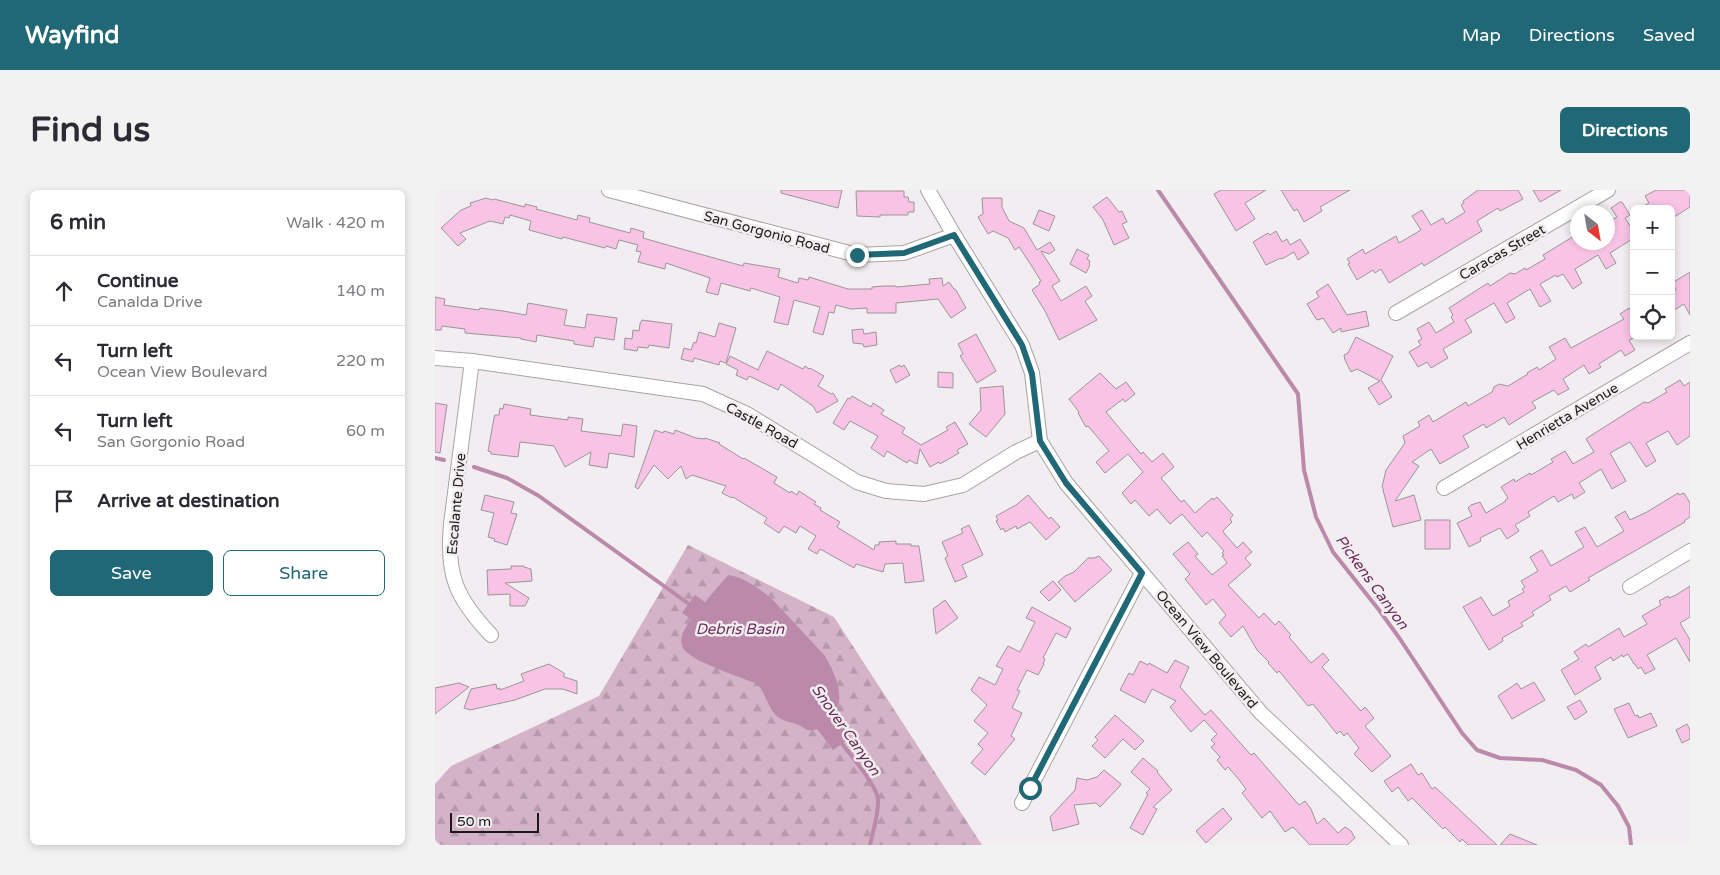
<!DOCTYPE html>
<meta charset="utf-8">
<style>
body{margin:0;font-family:"Varela Round",sans-serif;background:#f2f2f3;color:#2b2b33}
.controls{position:absolute;right:15px;top:15px;display:grid;overflow:hidden;border-radius:8px;box-shadow:0 2px 8px #0003}
.controls button{width:45px;height:45px;display:grid;place-items:center;padding:0;border:0;border-bottom:1px solid #e1e1e2;background:#fff;color:#2b2b33;font:25px sans-serif}
.compass{position:absolute;left:1135px;top:15px;width:45px;height:45px;border-radius:50%;background:#fff;box-shadow:0 2px 8px #0003;rotate:149deg}
.scale{position:absolute;left:15px;bottom:12px;width:89px;box-sizing:border-box;padding-left:5px;border:2px solid #1b1a1b;border-top:0;font-size:14px;line-height:18px;white-space:nowrap;color:#1b1a1b;-webkit-text-stroke:4px #f2edf0;paint-order:stroke}
.stop{position:absolute;width:15px;height:15px;margin:-11px;border:4px solid #216876;border-radius:50%;background:#fff}
.stop.end{background:#216876;border-color:#fff;box-shadow:0 1px 5px #0008}
.list{margin:0;padding:0;list-style:none}
h2{display:flex;justify-content:space-between;align-items:center;height:65px;margin:0;padding:0 20px;font-size:21px}
h2 small{font-size:16px;font-weight:400;color:#7c7c81}
.list li{display:grid;grid-template-columns:32px 1fr auto;gap:15px;align-items:center;box-sizing:border-box;height:70px;padding:0 20px;border-top:1px solid #e1e1e2}
.list b{display:block;font-size:19px;white-space:nowrap}
.list p{margin:0;font-size:16px;white-space:nowrap;color:#7c7c81}
.list em{font-size:16px;font-style:normal;color:#7c7c81}
.actions{display:flex;gap:10px;padding:15px 20px}
.actions a{flex:1;padding:11px 0;border:1px solid #216876;border-radius:8px;text-align:center;font-size:18px;color:#216876}
.actions .main{background:#216876;color:#fff}
.icon{flex:none;width:28px;height:28px;fill:none;stroke:currentColor;stroke-width:2;stroke-linecap:round;stroke-linejoin:round}
.map{position:relative;flex:none;width:1255px;height:655px;overflow:hidden;border-radius:8px}
header{display:flex;align-items:center;gap:30px;box-sizing:border-box;height:70px;padding:0 25px;background:#216876;color:#fff}
header strong{font-size:24px}
nav{display:flex;gap:28px;margin-inline-start:auto;font-size:18px}
.intro{display:flex;align-items:center;justify-content:space-between;box-sizing:border-box;height:120px;padding:0 30px}
h1{margin:0;font-size:35px}
.button{padding:12px 22px;border-radius:8px;background:#216876;color:#fff;font-size:18px;font-weight:700}
main{display:flex;gap:30px;padding:0 30px}
aside{flex:1;background:#fff;border-radius:8px;box-shadow:0 2px 8px #0003}
.map>svg:first-child{display:block}
</style>
<header>
<strong>Wayfind</strong>
<nav><a>Map</a><a>Directions</a><a>Saved</a></nav>
</header>
<div class="intro"><h1>Find us</h1><a class="button">Directions</a></div>
<main>
<aside>
<h2>6 min<small>Walk · 420 m</small></h2>
<ul class="list">
<li><svg class="icon" aria-label="ahead" viewBox="0 0 24 24"><path d="M12 20V5M6 11l6-6 6 6"/></svg><div><b>Continue</b><p>Canalda Drive</p></div><em>140 m</em></li>
<li><svg class="icon" aria-label="left" viewBox="0 0 24 24"><path d="M17 20v-9H6M10 6l-5 5 5 5"/></svg><div><b>Turn left</b><p>Ocean View Boulevard</p></div><em>220 m</em></li>
<li><svg class="icon" aria-label="left" viewBox="0 0 24 24"><path d="M17 20v-9H6M10 6l-5 5 5 5"/></svg><div><b>Turn left</b><p>San Gorgonio Road</p></div><em>60 m</em></li>
<li><svg class="icon" aria-label="arrive" viewBox="0 0 24 24"><path d="M6 21V4h12l-3 4 3 4H6"/></svg><div><b>Arrive at destination</b></div></li>
</ul>
<div class="actions"><a class="main">Save</a><a>Share</a></div>
</aside>
<div class="map">
<svg width="1255" height="655" viewBox="0 0 1255 655">
<defs>
<pattern id="forest-firs" width="22" height="20" patternUnits="userSpaceOnUse" patternTransform="scale(1.25)"><rect width="22" height="20" fill="#d4b3c8"/><path d="M5 1l3.5 6h-7zM16 11l3.5 6h-7z" fill="#b599ab"/></pattern>
</defs>
<rect width="100%" height="100%" fill="#f2edf0"/>
<path fill="url(#forest-firs)" d="M253,355l146,72 148,228h-547v-61l16,-18 148,-70z"/>
<path fill="#bb89aa" d="M293,385c15,1 33,15 45,25l52,56c11,19 20,40 10,60l16,21 -18,13 -16,-21c-12,4 -11,-2 -21,-5 -5,-2 -10,-2 -15,-5 -13,-7 -14,-25 -24,-35 -16,-7 -67,-23 -74,-36 -5,-11 3,-21 8,-29l-9,-6 13,-18 10,7z"/>
<g fill="none" stroke-linecap="round" stroke-linejoin="round">
<path stroke="#bb89aa" stroke-width="4" d="M723,0l140,204 6,76 12,47 17,35 46,58 21,29 62,94 15,17 23,8 42,2 34,10 25,15 17,21 11,21 2,18
M0,268l9,2
M39,277l33,11 32,18 150,108
M404,550c10,13 37,44 39,59 1,14 -5,32 -8,46"/>
</g>
<path fill="#f8c3e5" stroke="#9a9698" d="M346,0h61l-4,18 -57,-15z
M786,0h45l-21,13 10,16 -19,12 -22,-37z
M846,0h69l-30,17 2,4 -18,11 -7,-13 -3,2z
M1043,0h40l5,9 -23,12 -2,-3 -21,13 5,10 -58,35 -2,-3 -33,20 -8,-14 -6,4 -2,-3 -16,10 -9,-16 2,-1 -3,-4 16,-10 2,5 31,-18 3,7 22,-13 -9,-14 10,-6 9,15 12,-7 3,6 19,-12 -4,-7 3,-2 -1,-2z
M1098,0h28l-21,12z
M1221,0h34v17l-19,12v-10h-32l10,-6 -4,-7z
M421,1h48v6h4l1,5h5v10h-6v3h-28v2l-23,-1z
M672,7l12,15 3,-1 5,11 -5,2 7,14 -15,7 -11,-25 -10,-13z
M51,8l7,2 1,-1 31,8v-3l12,3 -1,2 41,11 1,-5 12,3 -1,4 41,11 1,-5 13,4 -1,6 28,8 72,20 1,-3 36,6 -2,8 20,6 1,-5 9,2 1,-3 39,12h24v-2l12,-1h12v1l34,-3 -1,-5 13,-1 1,8 6,-4 5,7 2,1 10,18 -15,10 -13,-19 -42,4v10h-29v-5l-16,1 -15,-4 -2,8 -5,-1 -6,23 -10,-3 7,-25 -26,-7 -6,25 -14,-3 6,-25 -29,-9 -1,3 -29,-8 -3,12 -12,-3 4,-14 -44,-15 -1,6 -27,-7 3,-10 -5,-1 2,-6 -19,-5 -3,9 -10,-3 -1,2 -42,-11 -1,2 -33,-9 2,-9 -21,-6 -1,3 -4,-1 -2,7 -13,-3 -30,12 6,6 -8,7 -17,-18 20,-18 10,-4 -1,-3z
M547,8h20v9l7,14 15,7 13,22 13,-8 5,8 -6,4 -8,-3 19,30 -8,5 9,15 25,-15 6,10 -7,5 12,19 -38,20 -14,-29 -13,-21 8,-6 -1,-2 2,-1 -10,-16 -12,-18 -4,3 -7,-12 -15,-7 -5,3 -10,-17 5,-3z
M1185,12h2l8,13 -5,3 9,14v6l-24,15 6,10 -10,6 -8,-14 -23,14 7,14 -9,6 -10,-15 -6,3 -1,-2 -16,9 11,17 -11,6 -10,-18 -23,14 8,15 -9,5 -12,-20 -29,17 7,12 -29,17 5,9 -17,10 -4,-6 -9,5 -9,-15 12,-7 -3,-4 4,-2 -5,-10 12,-7 7,11 18,-11 -3,-5 2,-2 -4,-7 39,-25 2,3 20,-13 5,1 10,-6 1,2 19,-11 -2,-4 31,-19 3,6h30v-16l5,-2 -2,-3 7,-4 -6,-9z
M604,20l16,6 -6,15 -16,-7z
M841,41l6,11 5,-3 3,6 10,-6 9,14 -11,7 -4,-8 -12,7 -1,-1 -15,7 -13,-23 15,-9 2,2z
M642,59l12,6 -2,4 3,2 -1,3 1,1 -4,8 -16,-9z
M1255,82v43l-6,-11 -13,8v-19l5,-3 -4,-7z
M893,94l19,31 19,-4 3,15 -28,6v-4l-8,5 -10,-15 -5,2 -2,-1 -9,-15 12,-7 -3,-5z
M0,107l10,2 -1,6 35,5 1,-2 23,3 23,4 2,-12 39,7 -3,15 21,3 2,-14 30,4 -3,22 -19,-3 -2,10 -19,-3v-3l-37,-6 -1,7 -15,-3v-1l-56,-5v-4l-23,-3 -1,4h-6z
M1194,118l4,6 1,-1v25l-5,2 6,10 -10,6 -4,-6 -22,14 2,3 -12,7 -5,-9 -21,14 6,10 -11,6 -4,-5 -22,12 4,6 -27,17 -5,-8 -18,11 -2,-4 -21,12 6,11 -29,17 -9,-15 -19,13 7,4 -24,35 19,-6 7,25 -28,7 -10,-37v-2l-1,-1 4,-17 19,-27 -2,-7 17,-10 -2,-4 11,-7 4,7 33,-20 2,4 24,-14 2,-5 5,-3 9,2 20,-12 -1,-1 10,-6 2,3 17,-11 -7,-12 16,-9 6,10 53,-29 -4,-5z
M207,130l30,4 -3,24 -20,-3 -1,3 -10,-1 -1,4 -13,-2 1,-11 7,1 1,-9 6,1 1,-7z
M284,133l17,5 -10,35 -6,-2 -1,4 -25,-7 -1,4 -12,-3 3,-11 7,2 3,-8 2,1 3,-11 16,5z
M428,139l1,5 12,-2 1,13 -13,2 -1,-3 -10,-1 -1,-13z
M541,144l20,37 -19,12 -17,-27 3,-2 -5,-10z
M921,147l37,19 -12,24 11,17 -13,8 -11,-17 12,-7 -23,-12 -6,3 -6,-12 -1,-5 4,-2z
M332,161l36,18 2,-3 4,3 1,-1 14,8 -6,10 13,8 2,-1 5,8 -21,12 -4,-7 -32,-22 -3,6 -29,-14 -2,4 -11,-5 2,-5 -12,-6 4,-8 28,14z
M465,175l1,2 3,-2 6,10 -14,8 -6,-13z
M503,182l15,1v15l-15,-1z
M665,183l16,16 10,-7 9,12 -10,8 -2,-3 -17,13 35,42 2,-2 9,10 11,-9 11,14 -13,11 20,24 3,-2 11,13 17,-15 1,2 4,-3 16,18 -3,4 2,3 -9,9 1,2 13,15 6,-6 9,10 -7,6 6,7 -23,20 31,33 5,-5 11,12 4,-4 12,14 -2,2 22,26 12,-10 6,7 -7,7 39,44 4,-4 9,11 -9,8 26,30 -19,16 -18,-18 5,-6 -12,-15 -3,3 -4,-5 -3,3 -24,-30 -5,2 -29,-35 -2,2 -9,-10 1,-1 -12,-12 -14,-24 -12,11 -12,-14 7,-8 -13,-16 -7,6 -21,-26 5,-5 -17,-20 15,-12 10,12 -3,2 17,19 15,-12 -5,-7 2,-1 -2,-2 2,-2 -17,-19 -5,5 -20,-23 -12,10 -13,-15 -8,7 -14,-16 -4,4 -9,-11 21,-21 -15,-18 -23,19 -9,-11 13,-11 -21,-25 -2,1 -8,-14 1,-1 -10,-13z
M1245,190l4,6 6,-4v54l-13,9 -9,-14 -22,12 10,18 -10,6 -16,-25 -20,11 16,28 -14,8 -11,-20 -22,14 6,9 -11,7 -2,-5 -14,8 -4,-6 -26,16 2,4 -15,9 4,6 -12,8 -7,-11 -20,10 1,3 -12,6 -12,-24 15,-7 -4,-8 3,-3 9,-3 6,11 20,-12 -1,-1 3,-2 -7,-11 13,-8 1,3 15,-9 1,2 22,-13 -2,-3 14,-8 8,13 21,-12 -8,-13 1,-1 57,-36 4,1 19,-11 -2,-3z
M568,196l2,28 -19,23 -17,-13 12,-14 -1,-22z
M417,206l19,11 2,-4 11,7 -3,4 24,14 -3,5 19,12 27,-15 -2,-3 9,-5 13,22 -11,6 2,3 -19,11 -1,-2 -9,5 -10,-18 -3,15 -8,-4 -2,3 -20,-12 -3,6 -13,-9 7,-12 -28,-15 -6,9 -11,-7 15,-25 2,1z
M0,213l12,2 -7,48 -5,-1z
M69,214l27,5 -1,6 38,5v-3l15,2 -2,12 40,5 2,-12 14,2 -3,31 -25,-4 -2,15 -18,-3 2,-13 -26,15 -11,-21 -34,-4 -2,15 -27,-3v-2l-3,-1 6,-33 1,-3h4l1,-7 3,1z
M220,240l8,3 1,-2 10,3 1,-4 21,8 9,1v-1l15,5 -1,1 21,13 3,2 1,-1 33,19 -3,6 16,10 1,-2 6,4 2,-4 17,11 -2,2 7,4 -1,2 20,12 -3,5 37,23 1,-5h4v-3l17,-1v3h15v2h8l5,35 -19,2 -2,-20 -18,1 -2,8 -27,-8 -2,4 -34,-19 -3,5 -9,-5 8,-13 -16,-10 -4,7 -12,-7 -5,7 -15,-10 3,-5 -34,-21 -1,1 -10,-5 4,-7 -34,-11 -6,4 -5,-13 -13,13 -14,-14 -16,24 -3,-2z
M1243,303l1,2 5,-2 6,10v14l-6,4 1,1 -97,56 2,2 -20,12 -4,-6 -17,10 2,4 -19,12 2,3 -13,8 2,3 -21,12 1,3 -14,9 -26,-43 18,-10 12,19 17,-10 -2,-5 16,-9 -2,-3 3,-2 -4,-6 17,-10 -8,-14 12,-7 9,16 33,-19 -9,-15 10,-5 12,20 27,-16 -9,-14 10,-6 5,9 17,-8z
M50,305l29,7 -3,11 6,1 -10,31 -13,-4 1,-2 -7,-2 6,-24 -13,-3z
M593,305l21,24 2,-2 9,10 -14,13 -16,-18 -13,7 -1,-3 -11,6 -2,-4 -2,2 -5,-9 2,-1 -2,-4 20,-11z
M990,330h25v29h-25z
M534,335l14,30 -21,10 5,12 -12,5 -10,-24 3,-2 -6,-14 21,-9 -2,-4z
M664,366l13,14 -37,32 -17,-20 7,-6 9,-4 14,-14h6z
M76,376h13v1l7,2 1,12 -27,2 24,15 -4,8h-15v-12l-22,1 -1,-25 24,-1z
M618,391l8,9 -12,11 -9,-9z
M1255,396v31l-10,6 10,17v22l-14,-24 -29,17 8,14 -10,5 -4,-7 -3,2 -3,-5h-1l-6,-10 -5,3 -1,-2 -9,6 -2,-4 -16,10 6,12 -26,16 -14,-25 18,-11 -5,-7 12,-8 2,3 31,-19 5,9 23,-13 -5,-8 19,-11 -2,-4 9,-5 1,2 7,-3z
M510,410l13,18 -22,16 -3,-25z
M597,417l39,21 -5,10 -10,-5 -13,25 2,1 -2,5h1l-6,11 -11,-5 -10,20 3,1 -8,17 10,5 -11,23 4,3 -30,36 -14,-12 12,-14 -5,-5 10,-11 -14,-12 13,-16 -16,-15 8,-13 16,8 8,-16 -7,-3 12,-20 12,6 15,-30 -9,-4z
M740,470l14,7 -9,20 25,28 6,-5 40,45 3,-2 45,52 6,-4 6,8 6,15 7,-6 14,15 7,-6 6,4 4,7 -8,7h-37l-17,-18 -8,5 -15,-21 -8,7 -20,-25 4,-4 -6,-8 -12,-14 -3,3 -8,-10 3,-3 -9,-10 4,-3 -4,-4 6,-6 -13,-14 -13,12 -21,-25 6,-6 -24,-12 -7,14 -25,-13 9,-17 4,2 7,-14 8,4 1,-2 18,10z
M114,474l15,9v4l13,4v13l-14,-5h-18l-30,11 -45,10 -6,-2 7,-19 25,-5 1,5 3,-1v2l24,-9 -3,-7z
M1099,492l11,18 -33,19 -14,-23 19,-13 4,6z
M24,493l10,4 -34,27v-26z
M1145,510l7,12 -12,8 -8,-13z
M1194,513l6,13 3,-1 1,3 12,-5 6,13 -29,12 -14,-29z
M680,525l29,26 -9,9 -12,-11 -18,19 -13,-12 6,-6 -3,-3z
M1252,534l3,6v9l-8,4 -6,-13z
M708,568l15,13 -1,1 15,18 -19,17 4,2 -14,26 -13,-7 18,-34 -2,-1 4,-4 -19,-17z
M976,574l7,11 4,-2 10,16 3,-2 62,58h-29l-6,-6 -2,3 -15,-15 -2,2 -31,-31 -4,3 -10,-14 -6,5 -8,-11z
M669,580l17,14 -2,3 -19,20 -4,-4 -22,2 5,19 -26,7 -3,-14 25,-27 2,-12 10,2 10,-3z
M788,618l9,11 -26,24 -10,-12z
M1075,644l27,11h-37z"/>
<g fill="none" stroke-linecap="round" stroke-linejoin="round">
<defs>
<path id="minor" d="M174,0l248,65 47,-2 50,-18
M493,0l26,45 68,110 10,28 8,68 26,42 195,230 140,132
M961,123l212,-123
M0,168l37,3 231,33 44,20 110,68 29,9 38,3 39,-9 53,-33 24,-11
M37,171l-21,163c-5,51 5,74 40,111
M1009,298l246,-145
M1195,397l60,-36
M587,613l120,-230"/>
</defs>
<use href="#minor" stroke="#a8a4a6" stroke-width="16"/>
<use href="#minor" stroke="#fff" stroke-width="14"/>
</g>
<g fill="none" stroke-linecap="round" stroke-linejoin="round">
<path stroke="#216876" stroke-width="6" d="M422,65l47,-2 50,-18 68,110 10,29 8,67 26,42 76,90 -112,215"/>
</g>
<g text-anchor="middle" stroke-width="5" stroke-linejoin="round" paint-order="stroke">
<g font-size="14" fill="#1b1a1b" stroke="#f2edf0">
<text transform="translate(332 42) rotate(15)" y="5">San Gorgonio Road</text>
<text transform="translate(1067 62) rotate(-30)" y="5">Caracas Street</text>
<text transform="translate(1132 226) rotate(-31)" y="5">Henrietta Avenue</text>
<text transform="translate(327 235) rotate(29)" y="5">Castle Road</text>
<text transform="translate(21 314) rotate(-85)" y="5">Escalante Drive</text>
<text transform="translate(772 459) rotate(50)" y="5">Ocean View Boulevard</text>
</g>
<g font-size="15" font-style="italic" fill="#6b2e59" stroke="#f2edf0">
<text transform="translate(937 392) rotate(54)" y="5">Pickens Canyon</text>
<text x="305" y="444">Debris Basin</text>
<text transform="translate(411 540) rotate(55)" y="5">Snover Canyon</text>
</g>
</g>
</svg>
<div class="controls">
<button>+</button>
<button>−</button>
<button><svg class="icon" aria-label="locate" viewBox="0 0 24 24"><circle cx="12" cy="12" r="6"/><path d="M12 2v4M12 18v4M2 12h4M18 12h4"/></svg></button>
</div>
<svg class="compass" viewBox="-18 -18 36 36"><path d="M0-13l5 13h-10z" fill="#e53935"/><path d="M0 13l5-13h-10z" fill="#7c7c81"/></svg>
<div class="scale">50 m</div>
<div class="stop" style="left:595px;top:598px"></div>
<div class="stop end" style="left:422px;top:65px"></div>
</div>
</main>
